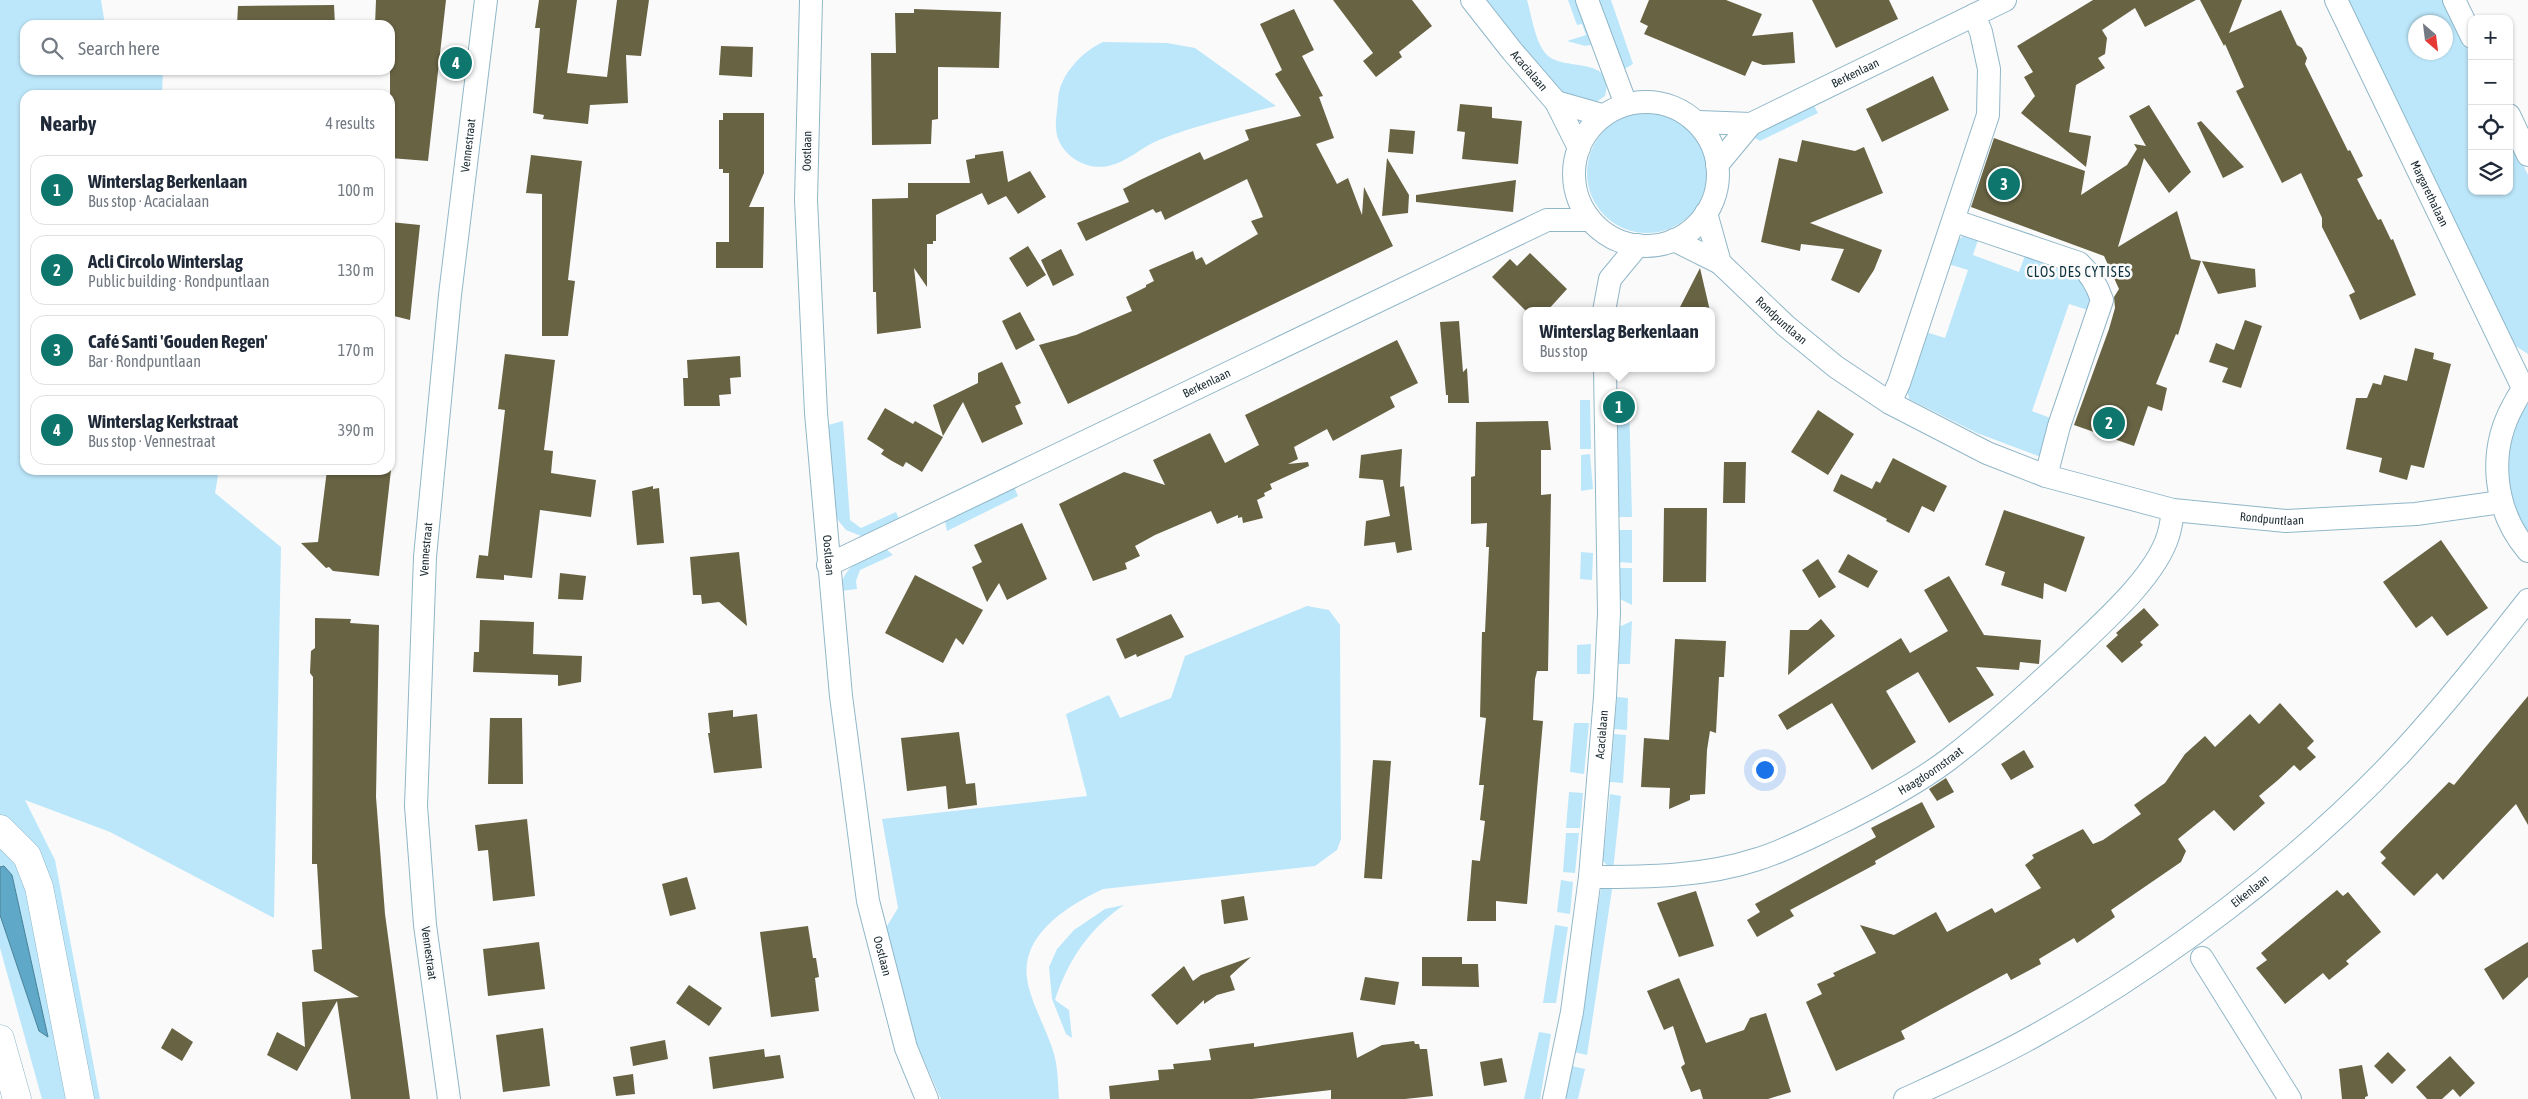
<!DOCTYPE html>
<meta charset="utf-8">
<style>
body{margin:0;font-family:"Asap Condensed",sans-serif;background:#f6f6f7;color:#1f2937}
.controls{position:absolute;right:15px;top:15px;display:grid;overflow:hidden;border-radius:10px;box-shadow:0 1px 4px #0004}
.controls button{width:45px;height:45px;display:grid;place-items:center;padding:0;border:0;border-bottom:1px solid #e0e1e3;background:#fff;color:#1f2937;font:25px sans-serif}
.compass{position:absolute;left:2408px;top:15px;width:45px;height:45px;border-radius:50%;background:#fff;box-shadow:0 1px 4px #0004;rotate:152deg}
.you{position:absolute;left:1764px;top:769px;width:18px;height:18px;margin:-12px;border:4px solid #fff;border-radius:50%;background:#1a73e8;box-shadow:0 0 0 8px #1a73e833}
.badge{display:grid;place-items:center;width:32px;height:32px;border-radius:50%;background:#0f766e;color:#fff;font-size:16px;font-weight:700}
.pin{position:absolute;translate:-50% -50%;border:2px solid #fff;box-shadow:0 1px 5px #0006}
.popup{position:absolute;left:1523px;top:307px;width:192px;height:65px;box-sizing:border-box;display:grid;place-content:center;border-radius:10px;background:#fff;filter:drop-shadow(0 1px 4px #0005);font-size:16px;white-space:nowrap;color:#747a83}
.popup b{font-size:19px;color:#1f2937}
.popup::after{content:'';position:absolute;left:50%;top:100%;margin-left:-10px;border:10px solid transparent;border-top-color:#fff}
.list{margin:0;padding:0;list-style:none}
h2{display:flex;justify-content:space-between;align-items:center;height:65px;margin:0;padding:0 20px;font-size:21px}
h2 small{font-size:16px;font-weight:400;color:#747a83}
.list li{display:grid;grid-template-columns:32px 1fr auto;gap:15px;align-items:center;box-sizing:border-box;height:70px;margin:0 10px 10px;padding:0 10px;border:1px solid #e0e1e3;border-radius:15px}
.list b{display:block;font-size:19px;white-space:nowrap}
.list p{margin:0;font-size:16px;white-space:nowrap;color:#747a83}
.list em{font-size:16px;font-style:normal;color:#747a83}
.icon{flex:none;width:28px;height:28px;fill:none;stroke:currentColor;stroke-width:2;stroke-linecap:round;stroke-linejoin:round}
.map{position:relative;flex:none;width:2528px;height:1099px;overflow:hidden}
.search{position:absolute;background:#fff;box-shadow:0 1px 4px #0004;left:20px;top:20px;width:375px;height:55px;display:flex;align-items:center;gap:12px;box-sizing:border-box;padding:0 18px;border-radius:15px;color:#747a83;font-size:19px}
.panel{position:absolute;background:#fff;box-shadow:0 1px 4px #0004;left:20px;top:90px;width:375px;height:385px;border-radius:15px}
.map>svg:first-child{display:block}
</style>
<div class="map">
<svg width="2528" height="1099" viewBox="0 0 2528 1099">
<rect width="100%" height="100%" fill="#fafafa"/>
<path fill="#bce7fa" fill-rule="evenodd" d="M0,0h101l4,25h-80v45h138l-1,25h-137v375h194l-4,23 66,54 -7,371 -164,-86 -85,-32 30,60 45,239h-8l-45,-225 -47,-57z
M1487,0h40c5,16 8,43 20,55 18,17 69,0 58,41l-10,7 -18,-2 -19,-10z
M1568,0h10l17,44 -10,2 -18,-5 19,-6 -4,-11 -5,1z
M1596,0h15l22,64 -12,7z
M2344,0h100l28,58v133h37v-55l19,39v179l-17,-11zM2416,22h30v30h-30z
M1103,42l64,1 28,5 81,58c-40,10 -79,19 -117,34 -18,7 -31,22 -51,26 -23,5 -50,-12 -52,-37 -1,-9 2,-21 2,-30 2,-25 24,-47 45,-57z
M1813,104l5,9 -58,28 -10,-6z
M1587 173a60 60 0 1 1 120 0a60 60 0 1 1-120 0Z
M1965,234h15l-7,21 46,17 8,-22c35,14 62,17 64,61l-22,-7 -37,107 21,8 -5,31 -10,6 -61,-23 -68,-34 -2,-10 16,-58 22,7 23,-68 -23,-7 7,-17z
M1629,398l3,119h-13l-3,-118z
M1580,400h10l1,49h-11z
M2528,404v130c-5,-10 -13,-20 -16,-31 -9,-30 -7,-75 16,-99z
M843,421l7,99 11,8 35,-16 3,7 -29,16 -9,1 -15,-6 -8,-10 -3,-4 -7,-91z
M1590,454l3,35 -12,2v-36z
M1014,487l4,9 -71,35 -2,-10z
M1618,530h14v33l-14,-1z
M885,548l8,7 -33,15 -4,11 1,8 -16,2c0,-26 25,-33 44,-43z
M1581,552l12,1 -1,27 -12,-1z
M1619,568h13v37l-12,-6z
M1307,606l22,4 11,15 1,214 -4,11 -22,16 -212,23c-34,16 -82,45 -76,89 2,21 21,54 27,76 4,14 4,30 5,45h-118l-26,-59 -31,-109 14,-23 -16,-89 205,-23 -21,-82 43,-19 11,23 51,-20 14,-42z
M1632,621l-2,43h-12l1,-37z
M1591,644l-1,30h-13v-29z
M1617,697l11,1 -1,32 -13,-1z
M1574,723h15l-5,51 -14,-2z
M1614,734l12,1 -3,48 -13,-1z
M1569,792l14,1 -3,35h-14z
M1610,794l11,2 -8,75 -10,-10z
M1566,833h13l-4,40 -12,-1z
M0,844l20,25 12,33 39,197h-29l-42,-151v-33l39,116 -35,-165 -4,1z
M1561,880l12,2 -3,32 -13,-2z
M1608,883h5l-26,172 -13,-3 27,-163z
M1124,905c-35,24 -56,55 -69,95l14,10 3,28 -6,-4 -14,-35 -3,-32 8,-18 17,-19 31,-21z
M1555,925l13,2 -12,76h-13z
M1539,1032l12,2 -11,65h-16z
M1572,1066l13,3 -7,30h-13z"/>
<path fill="#5fa8c7" stroke="#4a829a" d="M4,866l8,9 36,162 -9,-6 -39,-116v-48z"/>
<path fill="#686343" d="M376,0h70l-18,161 -38,-3v-133h-15z
M539,0h38l-10,73 40,4 10,-77h32l-8,56 -15,-1 2,48 -38,2 -2,19 -45,-5 1,-4 -11,-2 7,-85h-5z
M1333,0h79l20,26 -33,26 3,5 -26,20 -13,-16 10,-8z
M1649,0h77l36,14 -10,22 41,-4 2,31 -32,2 -11,-4 -7,15 -101,-42 4,-8 -8,-4z
M1812,0h77l9,19 -62,29z
M2093,0h103l-51,27 -10,-19 -33,22 5,8 -2,16 -7,4 7,10 -29,17 -7,47 22,4 -5,31 -65,-54 14,-17 -11,-19 9,-5 -16,-26z
M2200,0h42l-13,33 52,-23 16,35 5,3 5,10 -2,6 43,87 2,-1 13,26 -6,3 21,41 3,-1 10,21 2,-1 23,56 -56,25 -11,-25 6,-3 -33,-65v-9l-21,-45 -19,10 -46,-92 8,-4 -19,-43 -1,2z
M334,5l1,20h-98l1,-19z
M914,9l87,3 -2,56 -61,-1v52l-6,1 -1,24 -59,1 -1,-92h25l-1,-40h19z
M1294,9l20,41 -12,6 21,40 -4,1 15,41 -18,6 21,40 11,-6 14,37 2,-28 29,59 -325,158 -29,-59 37,-10 56,-24 -6,-14 20,-10v-2l8,-4 -5,-11 44,-19 3,9 6,-3 4,8 52,-31 -7,-13 12,-4 -16,-38 -82,41 -4,-9 -5,2 -3,-4 -67,32 -9,-18 52,-21 -6,-13 17,-9 60,-28 4,8 45,-20 -4,-10 56,-14 -26,-42 7,-4 -22,-46z
M721,46l32,1 -1,30 -33,-2z
M1933,76l16,34 -67,32 -16,-33z
M1460,104l32,3v11l30,3 -4,43 -56,-5 3,-27 -8,-1z
M2149,105l42,67 -22,21 -25,-35 -26,89 59,-36 14,48 10,2 -23,74 -2,-1 -20,50 11,4 -5,23 -14,-5 -14,40 -60,-21 35,-96 6,-21 -1,-11 5,-8 -15,-33 -133,-49 23,-69 91,33 -4,24 46,-30 10,-16 -3,-5 12,2 -17,-30z
M723,113h41v60l-15,34h15l-1,61h-47v-26h13v-69h-6v-4h-4v-49h4z
M2201,121l43,46 -21,11 -26,-55z
M1390,129l25,2 -2,23 -25,-2z
M1802,140l53,11 9,-4 19,46 -73,30 72,27 -8,20 -15,23 -28,-13 13,-31 -43,-5 -1,7 -39,-9 18,-84 18,4z
M1003,151l5,31 22,-11 16,26 -28,17 -12,-18 -18,9 -6,-12 -46,22v26h-3v3h-6v43l-13,-19 7,60 -44,6 -1,-42h-3l-1,-93 36,-1v-15h62l-4,-23 9,-2v-3z
M531,155l51,6 -14,119 7,1 -7,55h-26v-142l-16,-1z
M1387,158l22,37 -1,18 -26,3z
M1516,180l-3,32 -97,-10v-7z
M390,222l30,3 -10,95 -20,-5z
M1028,246l18,29 -19,12 -18,-29z
M1061,249l13,26 -21,11 -12,-26z
M1530,253l37,36 -20,22h-21l-34,-34 18,-18 7,7z
M2202,261l53,8 1,18 -38,7z
M1700,268l10,43h-32z
M1020,312l15,28 -19,10 -14,-29z
M2245,320l17,6 -21,62 -19,-6 6,-14 -19,-6 7,-19 18,7z
M1459,321l4,51 4,-4 2,35h-21v-8h-2l-6,-73z
M1397,340l21,43 -28,14 5,10 -62,34 -6,-12 -33,18 4,12 -10,5 20,-2 1,4 -39,18 2,5 -8,4 1,3 -8,4 6,18 -20,5 -1,-6 -4,1v-3l-21,9 -6,-13 -56,24 -20,11 5,10 -15,7 2,6 -34,12 -34,-77 65,-32 41,13 -12,-25 57,-27 15,30 34,-18 -14,-30z
M2415,348l19,5 -1,6 18,5 -27,104 -13,-3 -4,15 -28,-8 3,-14 -36,-9 10,-51h11l6,-15 8,2 3,-10 23,6z
M505,354l50,6 -11,90 9,1 -2,22 45,7 -5,37 -51,-7 -8,68 -28,-3v5l-28,-2 3,-23 9,1 17,-146 -7,-1z
M740,356l1,21 -11,1 1,16 -12,1 1,11h-36l-1,-28h5l-1,-18z
M1002,362l19,41 -6,3 8,18 -41,19 -19,-41 -20,34 -10,-31 45,-22v-10z
M885,408l28,16 2,-3 28,16 -21,35 -16,-10 -3,5 -11,-6 -11,-7 3,-4 -17,-11z
M1818,410l36,24 -26,41 -37,-23z
M1548,421l3,29h-10v45l10,-1 -3,177h-11l-2,8 -2,41 10,1 -16,183 -31,-3v20h-29l5,-61 8,1 5,-40 -5,-1 4,-35h-5l7,-67 -6,-1 2,-85h3l4,-85h-3l1,-24 -16,1v-47l4,-1 1,-54z
M1402,449l-2,38 4,-1 8,64 -15,3 -2,-11 -31,4 2,-25 24,-5 -7,-36 -24,-2 2,-23z
M1893,458l54,28 -13,26 -12,-6 -13,27 -23,-12 1,-2 -54,-28 8,-17 31,15 4,-8 4,2z
M1724,462h22l-1,41h-22z
M327,470h64l-12,106 -46,-5 -4,-4 -3,1 -25,-25 17,-1z
M653,486v3l6,-1 5,55 -27,2 -5,-54z
M1664,508h43l-1,74h-43z
M2004,510l81,27 -19,55 -22,-9 -1,16 -42,-14 4,-13 -20,-7z
M1022,523l25,56 -40,21 -8,-17 -12,19 -15,-35 10,-5 -8,-17z
M2441,540l47,68 -41,28 -15,-20 -16,12 -33,-46z
M739,552l8,74 -28,-24 -17,2 -1,-9h-8l-3,-38z
M1848,554l30,17 -10,17 -30,-16z
M1818,559l18,28 -17,11 -17,-28z
M560,573l26,3 -3,24 -25,-1z
M915,575l68,35 -20,35 -7,-7 -13,25 -58,-30z
M1949,576l35,59 57,5 -2,24 -19,-2 -1,8 -43,-3 18,28 -45,28 -31,-51 -32,19 30,51 -44,28 -40,-67 -45,27 -9,-15 123,-77 9,15 38,-22 -24,-41z
M2144,608l15,17 -19,17 3,3 -21,18 -16,-17 12,-11 -2,-2z
M1171,614l13,23 -47,20 -1,-3 -11,5 -9,-20z
M315,618l36,1 -1,4 29,2 -3,172 9,117 25,185h-59l-14,-98 -40,70 -30,-16 10,-23 28,15 -3,-45 57,-5 -45,-26 -2,-21 10,-1 -5,-85h-5l1,-187 -3,-4 1,-22 4,-3z
M1821,619l14,17 -47,39 2,-45h18z
M480,620l54,2 -1,32 49,2 -1,26 -23,4v-11l-85,-3 1,-20h5z
M1675,639l51,2 -2,36h-5l-3,56 -6,-2 -3,19 -2,44 -15,1v5l-21,9 1,-21 -29,-1 3,-49 25,2z
M2528,696v129l-12,-21 -73,76 -6,-7 -23,23 -33,-33 5,-5 -6,-6 69,-70 5,3z
M2280,703l34,38 -7,7 9,9 -16,14 -6,-6 -16,15 -19,16 6,7 -31,28 -20,-21 -36,29 8,12 -5,11 -70,48 4,7 -29,20 -9,6 -3,-5 -35,21 2,5 -30,16 -4,-7 -106,58 4,8 -69,32 -30,-69 16,-8 -5,-10 18,-8 -2,-3 43,-20 -16,-28 34,10 42,-23 11,20 45,-24 3,5 46,-25 -16,-23 9,-7 -2,-3 51,-26 10,15 10,-4 38,-26 -7,-9 31,-22 20,-29 20,-18 10,11 35,-33 9,10z
M733,710v7l24,-3 5,54 -48,5 -6,-40h2l-2,-20z
M490,718h32l1,66h-35z
M959,732l7,52 9,-1 2,22 -29,4 -2,-23 -39,5 -6,-53z
M2024,750l10,17 -23,13 -10,-16z
M1373,760l18,1 -9,118 -18,-1z
M1946,778l8,14 -17,9 -8,-12z
M1922,802l13,25 -60,34 1,3 -86,46 4,6 -37,21 -10,-17 13,-8 -5,-8 121,-67 -5,-9z
M527,819l8,77 -42,5 -5,-51 -10,1 -3,-26z
M687,877l9,32 -26,7 -8,-32z
M2337,890l6,6 5,-4 33,40 -35,29 3,3 -20,16 -6,-7 -38,31 -29,-36 11,-8 -6,-7z
M1696,891l18,55 -35,11 -22,-54z
M1244,896l4,24 -24,4 -3,-24z
M808,926l5,32h3l3,19 -4,1 4,33 -48,6 -11,-85z
M539,942l6,47 -57,7 -5,-47z
M2528,942v35l-25,23 -19,-31z
M1251,957l-21,19 5,14 -18,5 -13,9v-4l-27,25 -26,-30 33,-29 9,15 8,-6z
M1422,957h40v7h16l1,23 -57,-1z
M1365,977l34,5 -4,23 -35,-5z
M1679,978l27,65 38,-13 6,-12 16,-5 25,79 -23,7h-65l-3,-10 -9,3 -10,-25 4,-3 -12,-38 -9,4 -17,-39z
M689,985l33,23 -13,18 -33,-23z
M172,1028l21,14 -11,19 -21,-13z
M543,1028l7,58 -47,6 -7,-57z
M1353,1032l4,26 25,-13 32,-4 1,3h4l1,5h7l6,47 -28,3h-74v-9l-79,9h-142l-1,-13 50,-6 -1,-10 16,-1 -1,-5 38,-4 -2,-11 45,-6v4z
M665,1040l3,19 -35,7 -3,-19z
M764,1049l1,8 15,-2 4,23 -71,11 -4,-32z
M2388,1052l18,18 -14,14 -18,-18z
M2450,1056l25,27 -15,14 -7,-8 -11,10h-15l-11,-12z
M1502,1058l5,24 -23,4 -4,-24z
M2362,1065l6,31 -3,1v2h-23l-3,-30z
M633,1074l2,20 -19,2 -3,-19z"/>
<g fill="none" stroke-linecap="round" stroke-linejoin="round">
<defs>
<g id="street">
<path id="s1" d="M811,0l-5,200 10,213 25,283 27,205 38,147 21,51"/>
<path id="s2" d="M1472,0l40,51 44,51 23,46"/>
<path d="M1587,0l38,102"/>
<path id="s3" d="M2336,0l187,388"/>
<path d="M2454,0l18,37"/>
<path d="M1556,102l46,13"/>
<circle cx="1646" cy="174" r="72"/>
<path d="M2509,115l19,40"/>
<path id="s4" d="M1699,122l52,2 254,-124"/>
<path d="M1717,165l34,-41"/>
<path id="s5" d="M1706,213l14,50 66,63 50,41 54,36 97,50 59,23 127,34 113,11 130,-7 85,-12"/>
<path d="M1955,221l124,42c12,11 18,22 23,37l-43,126 -13,50"/>
<path d="M1674,240l46,23"/>
<path d="M1604,311l6,-32 28,-34"/>
<path d="M2528,384c-7,6 -11,14 -15,22 -26,47 -19,105 15,145"/>
<path d="M1890,403l9,-20 89,-268 1,-46 -8,-37 -7,-17"/>
<path id="s6" d="M828,565l719,-345h42"/>
<path id="s7" d="M1590,877c56,0 114,0 168,-18 26,-8 51,-21 76,-33 39,-19 79,-40 114,-66 42,-32 81,-68 120,-104 32,-31 87,-78 100,-120 3,-9 4,-18 5,-26"/>
<path d="M2202,958l88,141"/>
<path id="s8" d="M449,1099l-24,-174 -9,-119 9,-249 25,-262 36,-295"/>
<path id="s9" d="M1554,1099l18,-87 18,-135 15,-180 4,-84 -4,-245"/>
<path id="s10" d="M1905,1099c44,-20 89,-40 131,-64 128,-71 265,-175 365,-282 45,-49 86,-101 127,-153"/>
</g>
<path id="highway" d="M0,829l27,27 12,31 41,212
M0,1039l17,60"/>
</defs>
<use href="#street" stroke="#90b7c8" stroke-width="24"/>
<use href="#highway" stroke="#90b7c8" stroke-width="29"/>
<use href="#street" stroke="#fff" stroke-width="22"/>
<use href="#highway" stroke="#fff" stroke-width="28"/>
</g>
<g text-anchor="middle" stroke-width="5" stroke-linejoin="round" paint-order="stroke">
<g font-size="12" fill="#1a2a30" stroke="#fafafa">
<text dy="4" stroke="none"><textPath href="#s2" startOffset="91">Acacialaan</textPath></text>
<text dy="4" stroke="none"><textPath href="#s4" startOffset="168">Berkenlaan</textPath></text>
<text dy="4" stroke="none"><textPath href="#s8" startOffset="958">Vennestraat</textPath></text>
<text transform="translate(807 151) rotate(-89)" y="4">Oostlaan</text>
<text dy="4" stroke="none"><textPath href="#s3" startOffset="215">Margarethalaan</textPath></text>
<text dy="4" stroke="none"><textPath href="#s5" startOffset="136">Rondpuntlaan</textPath></text>
<text dy="4" stroke="none"><textPath href="#s6" startOffset="420">Berkenlaan</textPath></text>
<text dy="4" stroke="none"><textPath href="#s5" startOffset="676">Rondpuntlaan</textPath></text>
<text dy="4" stroke="none"><textPath href="#s8" startOffset="552">Vennestraat</textPath></text>
<text dy="4" stroke="none"><textPath href="#s1" startOffset="556">Oostlaan</textPath></text>
<text dy="4" stroke="none"><textPath href="#s9" startOffset="368">Acacialaan</textPath></text>
<text dy="4" stroke="none"><textPath href="#s7" startOffset="364">Haagdoornstraat</textPath></text>
<text dy="4" stroke="none"><textPath href="#s10" startOffset="404">Eikenlaan</textPath></text>
<text transform="translate(429 953) rotate(82)" y="4">Vennestraat</text>
<text dy="4" stroke="none"><textPath href="#s1" startOffset="961">Oostlaan</textPath></text>
</g>
<g font-size="14" letter-spacing="1" fill="#0b313f" stroke="#fafafa">
<text x="2079" y="277">CLOS DES CYTISES</text>
</g>
</g>
</svg>
<div class="controls">
<button>+</button>
<button>−</button>
<button><svg class="icon" aria-label="locate" viewBox="0 0 24 24"><circle cx="12" cy="12" r="6"/><path d="M12 2v4M12 18v4M2 12h4M18 12h4"/></svg></button>
<button><svg class="icon" aria-label="layers" viewBox="0 0 24 24"><path d="M12 4l9 5-9 5-9-5zM3 14l9 5 9-5"/></svg></button>
</div>
<svg class="compass" viewBox="-18 -18 36 36"><path d="M0-13l5 13h-10z" fill="#e53935"/><path d="M0 13l5-13h-10z" fill="#747a83"/></svg>
<div class="you"></div>
<div class="pin badge" style="left:1619px;top:407px">1</div>
<div class="popup"><b>Winterslag Berkenlaan</b>Bus stop</div>
<div class="pin badge" style="left:2109px;top:423px">2</div>
<div class="pin badge" style="left:2004px;top:184px">3</div>
<div class="pin badge" style="left:456px;top:63px">4</div>
<div class="search"><svg class="icon" aria-label="search" viewBox="0 0 24 24"><circle cx="10" cy="10" r="6"/><path d="M15 15l6 6"/></svg>Search here</div>
<section class="panel">
<h2>Nearby<small>4 results</small></h2>
<ul class="list">
<li><span class="badge">1</span><div><b>Winterslag Berkenlaan</b><p>Bus stop · Acacialaan</p></div><em>100 m</em></li>
<li><span class="badge">2</span><div><b>Acli Circolo Winterslag</b><p>Public building · Rondpuntlaan</p></div><em>130 m</em></li>
<li><span class="badge">3</span><div><b>Café Santi 'Gouden Regen'</b><p>Bar · Rondpuntlaan</p></div><em>170 m</em></li>
<li><span class="badge">4</span><div><b>Winterslag Kerkstraat</b><p>Bus stop · Vennestraat</p></div><em>390 m</em></li>
</ul>
</section>
</div>
